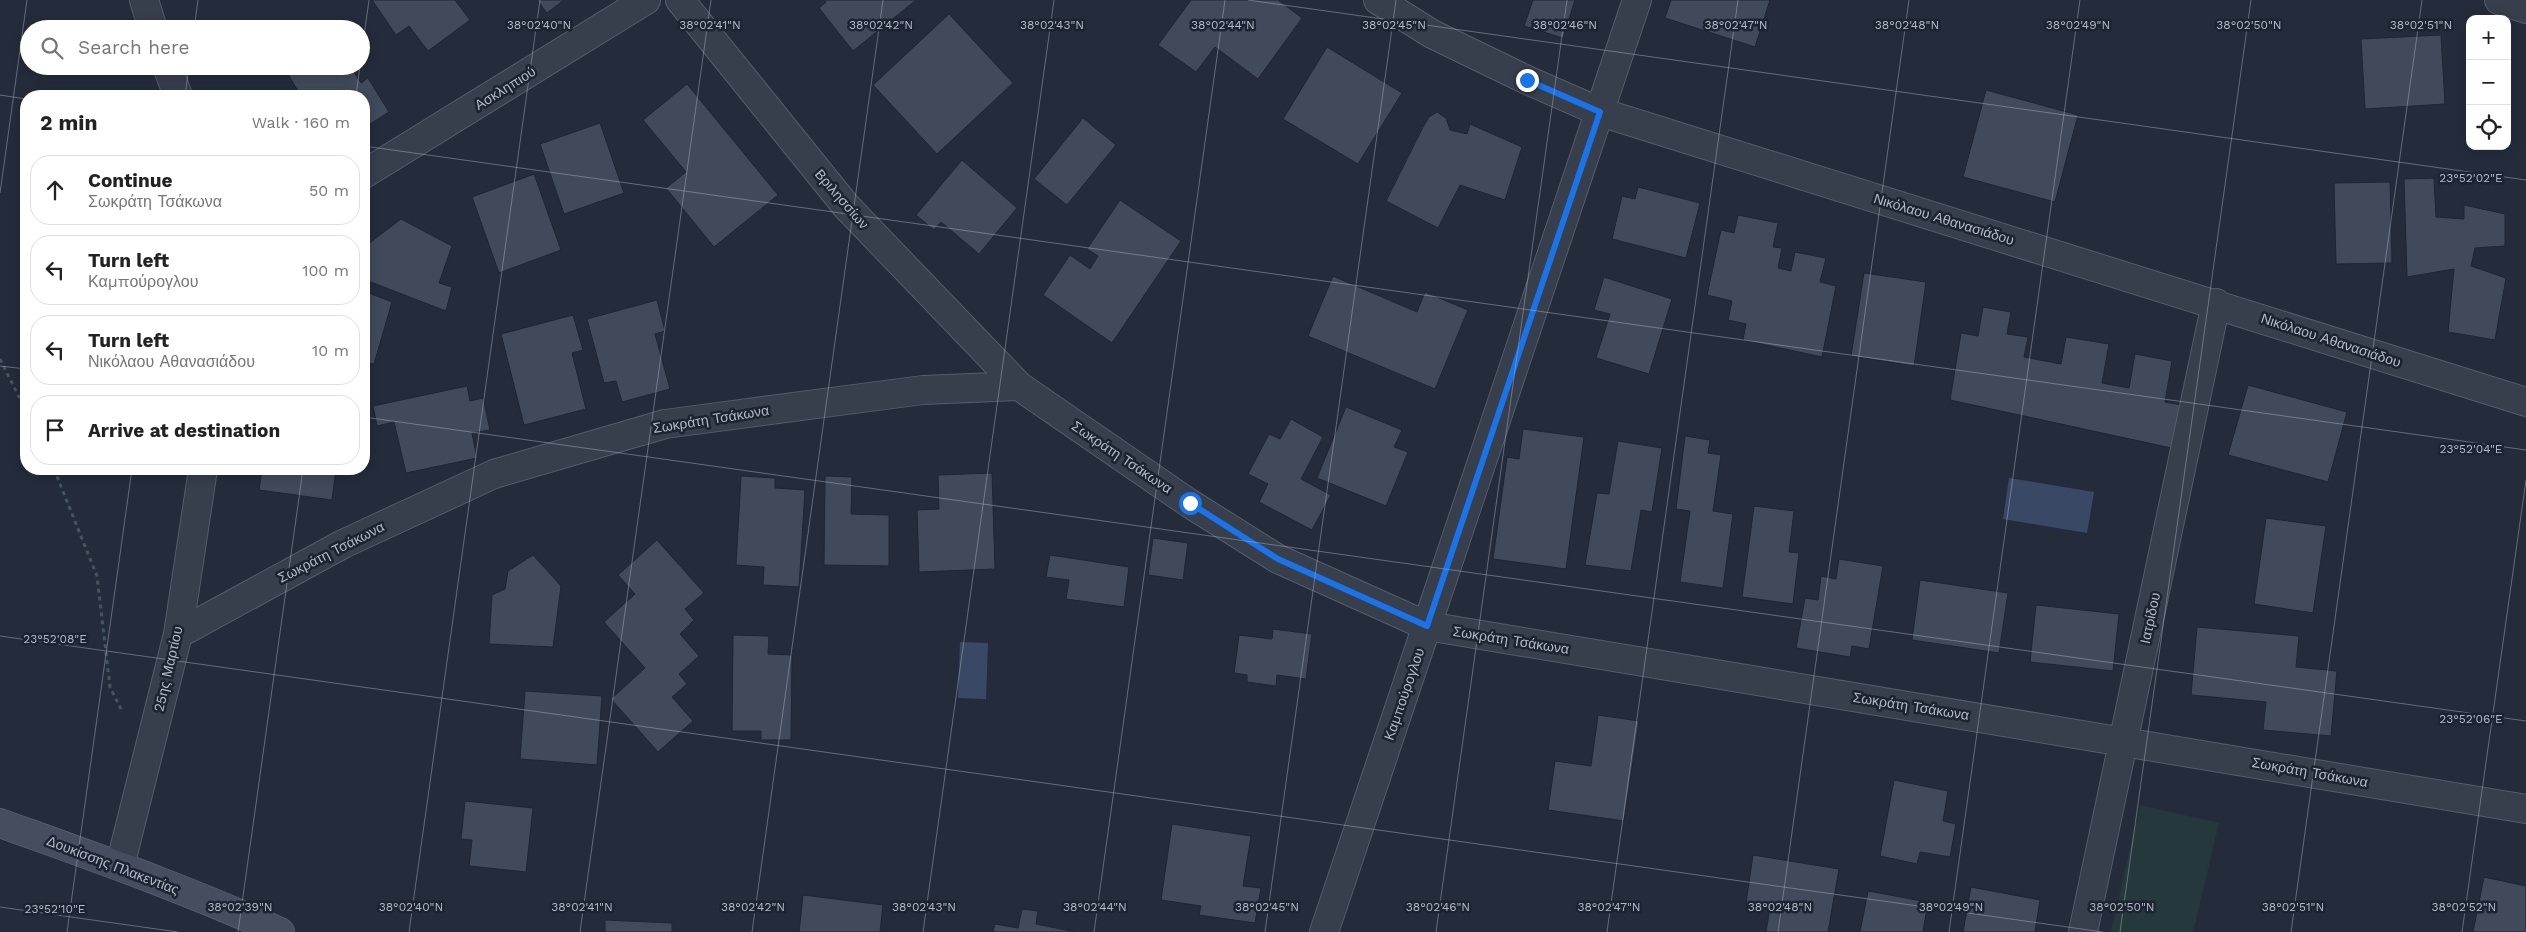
<!DOCTYPE html>
<meta charset="utf-8">
<style>
body{margin:0;font-family:"Work Sans",sans-serif;background:#f2f2f2;color:#222}
.controls{position:absolute;right:15px;top:15px;display:grid;overflow:hidden;border-radius:10px;box-shadow:0 2px 12px #0003}
.controls button{width:45px;height:45px;display:grid;place-items:center;padding:0;border:0;border-bottom:1px solid #e0e0e0;background:#fff;color:#222;font:25px sans-serif}
.stop{position:absolute;width:15px;height:15px;margin:-11px;border:4px solid #1a73e8;border-radius:50%;background:#fff}
.stop.end{background:#1a73e8;border-color:#fff;box-shadow:0 1px 5px #0008}
.list{margin:0;padding:0;list-style:none}
h2{display:flex;justify-content:space-between;align-items:center;height:65px;margin:0;padding:0 20px;font-size:21px}
h2 small{font-size:16px;font-weight:400;color:#767676}
.list li{display:grid;grid-template-columns:32px 1fr auto;gap:15px;align-items:center;box-sizing:border-box;height:70px;margin:0 10px 10px;padding:0 10px;border:1px solid #e0e0e0;border-radius:20px}
.list b{display:block;font-size:19px;white-space:nowrap}
.list p{margin:0;font-size:16px;white-space:nowrap;color:#767676}
.list em{font-size:16px;font-style:normal;color:#767676}
.icon{flex:none;width:28px;height:28px;fill:none;stroke:currentColor;stroke-width:2;stroke-linecap:round;stroke-linejoin:round}
.map{position:relative;flex:none;width:2526px;height:932px;overflow:hidden}
.search{position:absolute;background:#fff;box-shadow:0 2px 12px #0003;left:20px;top:20px;width:350px;height:55px;display:flex;align-items:center;gap:12px;box-sizing:border-box;padding:0 18px;border-radius:28px;color:#767676;font-size:19px}
.panel{position:absolute;background:#fff;box-shadow:0 2px 12px #0003;left:20px;top:90px;width:350px;height:385px;border-radius:20px}
.map>svg:first-child{display:block}
</style>
<div class="map">
<svg width="2526" height="932" viewBox="0 0 2526 932">
<rect width="100%" height="100%" fill="#242c3c"/>
<path fill="#25393d" d="M2140,805l79,18 -26,109h-82z"/>
<path fill="#394965" d="M2009,478l85,14 -7,41 -84,-14z
M960,642l28,1 -2,56 -28,-1z"/>
<path fill="#404a5b" stroke="#1e2533" d="M372,0h83l15,20 -42,31 -19,-25 -13,9z
M537,0h27l-17,13z
M824,0h92l-63,51 -34,-43 7,-6z
M1191,0h87l24,18 -44,61 -43,-32 -19,25 -38,-27z
M1533,0h42l-12,38 -39,-12z
M1671,0h99l-15,47 -90,-29z
M949,14l64,69 -76,71 -64,-69z
M2441,35l4,69 -80,5 -4,-70z
M1327,47l75,46 -44,71 -75,-45z
M283,66h67l11,17 7,-5 21,34 -25,16v-32h-63z
M687,84l91,111 -64,52 -48,-59 20,-16 -43,-52z
M1986,90l92,25 -23,87 -92,-25z
M1437,112l9,6 4,12 17,4 3,-10 52,23 -17,53 -45,-15 -22,43 -52,-27 37,-74 6,-10z
M1083,118l33,27 -49,60 -33,-26z
M600,123l24,70 -60,21 -24,-70z
M962,160l55,48 -38,46 -38,-32 -7,8 -18,-15z
M534,174l27,76 -62,23 -27,-76z
M2434,178l2,39 28,2v-14l41,9v32l-30,2 -4,18 35,12 -11,62 -47,-8 6,-63 -47,8 -3,-98z
M2390,182l2,81 -56,1 -2,-81z
M1638,187l62,16 -14,55 -74,-19 10,-43 13,3z
M1120,200l61,41 -69,102 -69,-48 27,-40 20,14 8,-13 -11,-7z
M1738,215l40,8 -5,24 9,1 -4,20 13,3 4,-19 31,6 -6,24 16,4 -14,71 -79,-17 3,-16 -18,-4 4,-19 -25,-6 14,-65 13,3z
M401,219l51,27 -13,37 13,4 -6,24 -78,-30 -4,-6v-28z
M1864,273l62,9 -12,84 -63,-10z
M1333,276l84,36 8,-20 43,18 -33,79 -127,-53z
M1604,277l68,22 -23,75 -53,-16 14,-44 -16,-4z
M364,291l28,11 -18,62 -10,-2z
M657,300l8,31 -10,3 15,55 -48,13 -6,-21 -12,2 -17,-64z
M1983,307l28,5 -4,22 21,3 -4,20 37,7 5,-27 43,7 -7,39 27,5 6,-34 37,7 -7,41 17,3 -6,44 -226,-49 11,-67 17,3z
M573,315l10,35 -11,3 14,56 -62,16 -23,-91z
M2248,385l99,27 -19,70 -100,-27z
M467,386l3,15 13,-3 7,32 -18,3 5,25 -71,15 -12,-51 -17,4 -4,-20z
M1346,407l56,23 -8,17 14,5 -22,54 -69,-28z
M1291,419l32,18 -22,42 30,16 -19,35 -53,-28 9,-18 -20,-10 21,-40 11,5z
M1523,429l61,8 -18,132 -73,-10 14,-102 12,2z
M1685,436l25,4 -2,13 13,2 -8,56 20,3 -10,74 -43,-6 10,-71 -14,-2z
M1618,441l44,7 -10,64 -11,-2 -10,61 -46,-6 12,-72 12,1z
M262,469h74l-4,31 -73,-10z
M992,473l3,96 -76,3 -2,-62 22,-1 -1,-34z
M741,476l34,2v10l30,2 -6,97 -36,-2 1,-18 -28,-2z
M825,476l27,1 -1,37 38,1v51l-65,-1z
M1754,506l40,5 -5,41 10,1 -6,51 -51,-7z
M2266,518l60,8 -13,87 -59,-9z
M1153,538l35,5 -5,37 -35,-5z
M657,540l47,53 -19,16 9,11 -14,14 19,22 -20,18 8,10 -15,13 21,24 -35,31 -47,-53 34,-31 -41,-46 31,-28 -17,-19z
M533,555l28,31 -8,61 -64,-3 3,-49 13,-6 3,-18z
M1050,555l79,12 -5,40 -58,-8 3,-19 -23,-3z
M1839,559l44,7 -14,83 -17,-3 -2,11 -54,-9 9,-50 13,2 3,-24 15,3z
M1920,580l88,13 -9,60 -87,-13z
M2036,605l83,9 -6,57 -83,-9z
M2197,627l102,9 -3,31 41,4 -6,65 -68,-6 3,-28 -75,-7z
M1273,629l39,5 -6,45 -29,-4 -1,11 -29,-4v-7l-13,-2 5,-38 33,4z
M733,635l36,1 -1,18 24,1 -1,85h-30v-9h-29z
M525,691l77,5 -5,69 -77,-6z
M1598,715l41,6 -15,100 -76,-11 7,-49 36,5z
M1894,780l54,11 -5,30 13,3 -6,33 -30,-5 -3,12 -37,-8z
M465,801l68,7 -7,64 -57,-6 3,-26 -11,-1z
M1172,824l79,12 -8,50 18,2 -6,35 -56,-8 2,-9 -40,-6z
M1753,855l86,14 -11,63h-62l4,-25 -24,-4z
M2484,877l42,9v46h-53z
M1971,887l69,13 -5,32h-72z
M1868,891l60,11 -5,30h-63z
M803,895l80,10 -3,27h-81z
M1022,909l16,2 -2,13 40,8h-83l2,-8 23,4z
M605,920l67,3v9h-67z"/>
<g fill="none" stroke-linecap="round" stroke-linejoin="round">
<defs>
<path id="minor" d="M144,0l9,29
M680,0l166,206 173,180
M1378,0l54,34 95,46 73,32 926,290
M2499,0l27,9
M167,66l11,30
M364,174l282,-174
M178,634l165,-90 151,-70 171,-50 258,-34 96,-4 170,117 89,56 149,67 1099,183
M120,866l58,-232 25,-165
M1324,932l313,-932
M2083,932l133,-629"/>
<path id="secondary" d="M0,823c94,34 189,67 280,109"/>
</defs>
<use href="#minor" stroke="#555c6a" stroke-width="30"/>
<use href="#secondary" stroke="#555c6a" stroke-width="30"/>
<path stroke="#43565a" stroke-width="3" stroke-dasharray="4 4" stroke-linecap="butt" d="M0,359l26,52
M54,469l43,107 13,111 13,26"/>
<use href="#minor" stroke="#373e4c" stroke-width="28"/>
<use href="#secondary" stroke="#454d5f" stroke-width="28"/>
</g>
<g fill="none" stroke-linecap="round" stroke-linejoin="round">
<path stroke="#1a73e8" stroke-width="6" d="M1190,503l88,56 149,67 173,-514 -73,-32"/>
</g>
<path fill="none" stroke="#b3b9c8" stroke-width="1" stroke-opacity="0.45" d="M1248,0l1278,180M194,29l4,-29M361,57l8,-57M0,95l26,4M185,96l4,-30M356,96l4,-30M364,146l2162,304M0,193l27,-193M0,366l26,3M364,417l2162,304M0,636l2103,296M0,907l178,25M67,932l65,-463M238,932l65,-463M409,932l131,-932M580,932l131,-932M752,932l131,-932M923,932l131,-932M1094,932l131,-932M1265,932l131,-932M1436,932l131,-932M1607,932l131,-932M1778,932l131,-932M1949,932l131,-932M2120,932l131,-932M2291,932l131,-932M2462,932l64,-452"/>
<g text-anchor="middle" stroke-width="5" stroke-linejoin="round" paint-order="stroke">
<g font-size="14" fill="#b3b9c8" stroke="#1c2331">
<text transform="translate(505 88) rotate(-32)" y="5">Ασκληπιού</text>
<text transform="translate(842 199) rotate(49)" y="5">Βριλησσίων</text>
<text transform="translate(1944 219) rotate(17)" y="5">Νικόλαου Αθανασιάδου</text>
<text transform="translate(2331 340) rotate(18)" y="5">Νικόλαου Αθανασιάδου</text>
<text transform="translate(711 419) rotate(-9)" y="5">Σωκράτη Τσάκωνα</text>
<text transform="translate(1122 457) rotate(34)" y="5">Σωκράτη Τσάκωνα</text>
<text transform="translate(331 552) rotate(-27)" y="5">Σωκράτη Τσάκωνα</text>
<text transform="translate(2150 618) rotate(-78)" y="5">Ιατρίδου</text>
<text transform="translate(1511 640) rotate(9)" y="5">Σωκράτη Τσάκωνα</text>
<text transform="translate(168 669) rotate(-77)" y="5">25ης Μαρτίου</text>
<text transform="translate(1404 694) rotate(-71)" y="5">Καμπούρογλου</text>
<text transform="translate(1911 706) rotate(9)" y="5">Σωκράτη Τσάκωνα</text>
<text transform="translate(2310 772) rotate(10)" y="5">Σωκράτη Τσάκωνα</text>
<text transform="translate(113 865) rotate(21)" y="5">Δουκίσσης Πλακεντίας</text>
</g>
</g>
<g font-size="12" text-anchor="middle" fill="#b3b9c8" stroke="#1c2331" stroke-width="5" stroke-linejoin="round" paint-order="stroke">
<text x="539" y="29">38°02'40"N</text>
<text x="710" y="29">38°02'41"N</text>
<text x="881" y="29">38°02'42"N</text>
<text x="1052" y="29">38°02'43"N</text>
<text x="1223" y="29">38°02'44"N</text>
<text x="1394" y="29">38°02'45"N</text>
<text x="1565" y="29">38°02'46"N</text>
<text x="1736" y="29">38°02'47"N</text>
<text x="1907" y="29">38°02'48"N</text>
<text x="2078" y="29">38°02'49"N</text>
<text x="2249" y="29">38°02'50"N</text>
<text x="2421" y="29">38°02'51"N</text>
<text x="2471" y="182">23°52'02"E</text>
<text x="2471" y="453">23°52'04"E</text>
<text x="55" y="643">23°52'08"E</text>
<text x="2471" y="723">23°52'06"E</text>
<text x="240" y="911">38°02'39"N</text>
<text x="411" y="911">38°02'40"N</text>
<text x="582" y="911">38°02'41"N</text>
<text x="753" y="911">38°02'42"N</text>
<text x="924" y="911">38°02'43"N</text>
<text x="1095" y="911">38°02'44"N</text>
<text x="1267" y="911">38°02'45"N</text>
<text x="1438" y="911">38°02'46"N</text>
<text x="1609" y="911">38°02'47"N</text>
<text x="1780" y="911">38°02'48"N</text>
<text x="1951" y="911">38°02'49"N</text>
<text x="2122" y="911">38°02'50"N</text>
<text x="2293" y="911">38°02'51"N</text>
<text x="2464" y="911">38°02'52"N</text>
<text x="55" y="913">23°52'10"E</text>
</g>
</svg>
<div class="controls">
<button>+</button>
<button>−</button>
<button><svg class="icon" aria-label="locate" viewBox="0 0 24 24"><circle cx="12" cy="12" r="6"/><path d="M12 2v4M12 18v4M2 12h4M18 12h4"/></svg></button>
</div>
<div class="stop" style="left:1190px;top:503px"></div>
<div class="stop end" style="left:1527px;top:80px"></div>
<div class="search"><svg class="icon" aria-label="search" viewBox="0 0 24 24"><circle cx="10" cy="10" r="6"/><path d="M15 15l6 6"/></svg>Search here</div>
<section class="panel">
<h2>2 min<small>Walk · 160 m</small></h2>
<ul class="list">
<li><svg class="icon" aria-label="ahead" viewBox="0 0 24 24"><path d="M12 20V5M6 11l6-6 6 6"/></svg><div><b>Continue</b><p>Σωκράτη Τσάκωνα</p></div><em>50 m</em></li>
<li><svg class="icon" aria-label="left" viewBox="0 0 24 24"><path d="M17 20v-9H6M10 6l-5 5 5 5"/></svg><div><b>Turn left</b><p>Καμπούρογλου</p></div><em>100 m</em></li>
<li><svg class="icon" aria-label="left" viewBox="0 0 24 24"><path d="M17 20v-9H6M10 6l-5 5 5 5"/></svg><div><b>Turn left</b><p>Νικόλαου Αθανασιάδου</p></div><em>10 m</em></li>
<li><svg class="icon" aria-label="arrive" viewBox="0 0 24 24"><path d="M6 21V4h12l-3 4 3 4H6"/></svg><div><b>Arrive at destination</b></div></li>
</ul>
</section>
</div>
